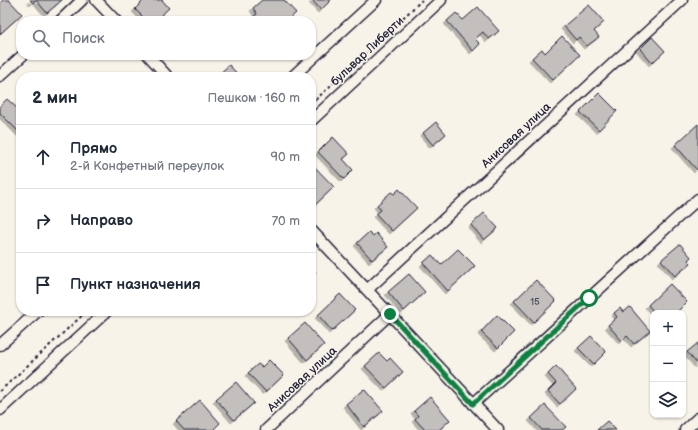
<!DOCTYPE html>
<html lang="ru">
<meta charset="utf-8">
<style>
body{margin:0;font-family:"Balsamiq Sans",sans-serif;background:#f6f6f7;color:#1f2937}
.controls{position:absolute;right:12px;bottom:12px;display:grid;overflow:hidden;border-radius:8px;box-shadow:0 1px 3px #0004}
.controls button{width:36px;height:36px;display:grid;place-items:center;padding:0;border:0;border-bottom:1px solid #e0e1e3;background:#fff;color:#1f2937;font:20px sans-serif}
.stop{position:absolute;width:12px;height:12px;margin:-9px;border:3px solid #0b8043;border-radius:50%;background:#fff}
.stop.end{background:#0b8043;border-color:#fff;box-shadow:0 1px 4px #0008}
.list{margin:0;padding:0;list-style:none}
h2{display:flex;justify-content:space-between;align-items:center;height:52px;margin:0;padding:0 16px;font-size:17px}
h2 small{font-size:13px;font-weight:400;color:#747a83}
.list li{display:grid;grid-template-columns:26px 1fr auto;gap:12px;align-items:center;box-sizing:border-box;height:64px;padding:0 16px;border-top:1px solid #e0e1e3}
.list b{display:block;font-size:15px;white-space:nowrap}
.list p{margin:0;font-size:13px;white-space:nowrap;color:#747a83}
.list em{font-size:13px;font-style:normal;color:#747a83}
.icon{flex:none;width:22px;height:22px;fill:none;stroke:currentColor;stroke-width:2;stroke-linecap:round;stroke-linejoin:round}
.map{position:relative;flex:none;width:698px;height:430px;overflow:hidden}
.search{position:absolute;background:#fff;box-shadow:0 1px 3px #0004;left:16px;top:16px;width:300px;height:44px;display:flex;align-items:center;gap:10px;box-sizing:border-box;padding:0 14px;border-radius:16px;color:#747a83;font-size:15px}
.panel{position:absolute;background:#fff;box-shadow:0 1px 3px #0004;left:16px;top:72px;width:300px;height:244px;border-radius:16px}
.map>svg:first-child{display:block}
</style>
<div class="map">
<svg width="698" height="430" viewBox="0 0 698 430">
<defs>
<filter id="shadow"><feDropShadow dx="-3" dy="3" stdDeviation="0" flood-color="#0004"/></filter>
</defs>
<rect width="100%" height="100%" fill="#f7f3e8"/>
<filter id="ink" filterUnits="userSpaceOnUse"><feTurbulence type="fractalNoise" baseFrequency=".025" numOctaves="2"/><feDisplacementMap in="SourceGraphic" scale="8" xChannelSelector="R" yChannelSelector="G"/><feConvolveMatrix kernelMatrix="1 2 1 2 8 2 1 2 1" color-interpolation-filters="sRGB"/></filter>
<g filter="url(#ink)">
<path fill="#c2bfbd" stroke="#22223b" filter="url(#shadow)" d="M3,0h6l13,14 -22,20v-31z
M30,0h32l-15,13 -11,-13 -3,3z
M144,0h18l7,8 -14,13h-8l-12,-12z
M262,0h22l12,13 -9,8h-33l-2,-3 5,-4 -4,-6z
M312,0h19l-10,10z
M589,5l15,17 -10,9 5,6 -12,9 -8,-9 -3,3 -12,-14z
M478,7l21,24 -10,8 -6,-7 -8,7 5,5 -7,7 -26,-30 9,-8 7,7z
M175,16l5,5h-10z
M562,36l18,19 -27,25 -21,-22 10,-9 3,4z
M652,37l13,14 -13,12 -12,-14z
M229,65l11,12h-24z
M599,93l18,18 -18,19 -19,-18z
M7,99l11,10 3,-2v27l-21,-21v-7z
M436,122l10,12 -13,11 -10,-12z
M698,124v45l-1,1 -22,-25z
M333,137l16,17 -6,5 10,11 -9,9 -26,-27z
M311,163l23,24 -21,20 -2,-2z
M399,189l18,19 -25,23 -16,-17 5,-4 -4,-5 14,-13 3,2z
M484,213l14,15 -14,12 -13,-15z
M369,232l4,4 3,-3 12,14 -16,13 -15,-17z
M680,244l11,13 -3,3 3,3 -16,13 -14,-16z
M458,249l17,17 -27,25 -25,-28 9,-8 9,10z
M311,267l5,5 -5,4z
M409,274l16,18 -21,19 -16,-19z
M536,280l20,21 -22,21 -20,-21z
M670,284l17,18 -11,11h-21l-7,-8z
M340,294l15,16 -23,21 -14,-16z
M630,307l20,24 -16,13 -7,-8 -5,5 -14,-16 9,-8 -3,-4 6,-5 3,4z
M497,315l17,17 -16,16 -17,-16z
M305,323l19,22 -17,15 -19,-22z
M591,336l15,16 -12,12 -16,-16z
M698,343v22l-11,-13z
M379,353l8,8 3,-3 13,14 -17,16 -21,-22z
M269,360l15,15 -18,17 -18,-19 10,-9 4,3z
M556,366l20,23 -16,15 -12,-13 8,-8 -8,-9z
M236,382l18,21 -20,17 -18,-21z
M364,389l19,22 -19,16 -18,-23z
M430,397l20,23 -11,10h-14l-10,-11 3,-3 -4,-5z
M200,400l20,23 -7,7h-29l-8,-9z
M545,405l21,22 -4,3h-20l-11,-12z
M607,421l9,9h-19z"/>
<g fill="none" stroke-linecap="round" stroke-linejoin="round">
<defs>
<path id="minor" d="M96,0l20,21
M60,21l22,-21
M148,55l20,22
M0,76l23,-21
M292,77l84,-77
M311,121l130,-121
M311,230l187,200
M367,290l315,-290
M0,345l38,-34
M473,404l225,-205
M0,410l107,-99
M266,430l124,-116
M685,430l13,-12"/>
</defs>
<use href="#minor" stroke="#22223b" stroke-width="13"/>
<path stroke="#22223b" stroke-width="2" stroke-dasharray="3 3" stroke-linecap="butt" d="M311,104l111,-104
M0,391l87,-80"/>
<use href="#minor" stroke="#f7f3e8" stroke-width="10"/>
</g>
</g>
<g fill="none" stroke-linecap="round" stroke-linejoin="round" filter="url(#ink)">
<path stroke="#0b8043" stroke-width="5" d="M390,314l83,90 116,-106"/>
</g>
<g text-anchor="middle" stroke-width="3" stroke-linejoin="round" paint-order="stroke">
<g font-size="10" fill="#4a495c">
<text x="535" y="305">15</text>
</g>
<g font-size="12" fill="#22223b" stroke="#f7f3e8">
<text transform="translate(367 51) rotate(-43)" y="4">бульвар Либерти</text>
<text transform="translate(516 135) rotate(-43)" y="4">Анисовая улица</text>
<text transform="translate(302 379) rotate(-43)" y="4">Анисовая улица</text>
</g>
</g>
</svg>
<div class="controls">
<button>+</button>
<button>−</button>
<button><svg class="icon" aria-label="layers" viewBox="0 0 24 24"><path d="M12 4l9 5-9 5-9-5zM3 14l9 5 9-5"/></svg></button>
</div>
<div class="stop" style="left:589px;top:298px"></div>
<div class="stop end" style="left:390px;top:314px"></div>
<div class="search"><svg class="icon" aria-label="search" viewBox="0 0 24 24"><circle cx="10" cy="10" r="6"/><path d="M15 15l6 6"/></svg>Поиск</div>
<section class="panel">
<h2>2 мин<small>Пешком · 160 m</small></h2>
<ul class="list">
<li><svg class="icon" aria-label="ahead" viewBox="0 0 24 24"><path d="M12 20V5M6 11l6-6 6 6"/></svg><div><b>Прямо</b><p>2-й Конфетный переулок</p></div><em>90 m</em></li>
<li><svg class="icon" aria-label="right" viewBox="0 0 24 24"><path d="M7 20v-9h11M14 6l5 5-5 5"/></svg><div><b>Направо</b></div><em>70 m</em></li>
<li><svg class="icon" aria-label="arrive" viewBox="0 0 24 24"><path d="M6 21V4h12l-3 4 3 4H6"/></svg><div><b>Пункт назначения</b></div></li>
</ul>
</section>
</div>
